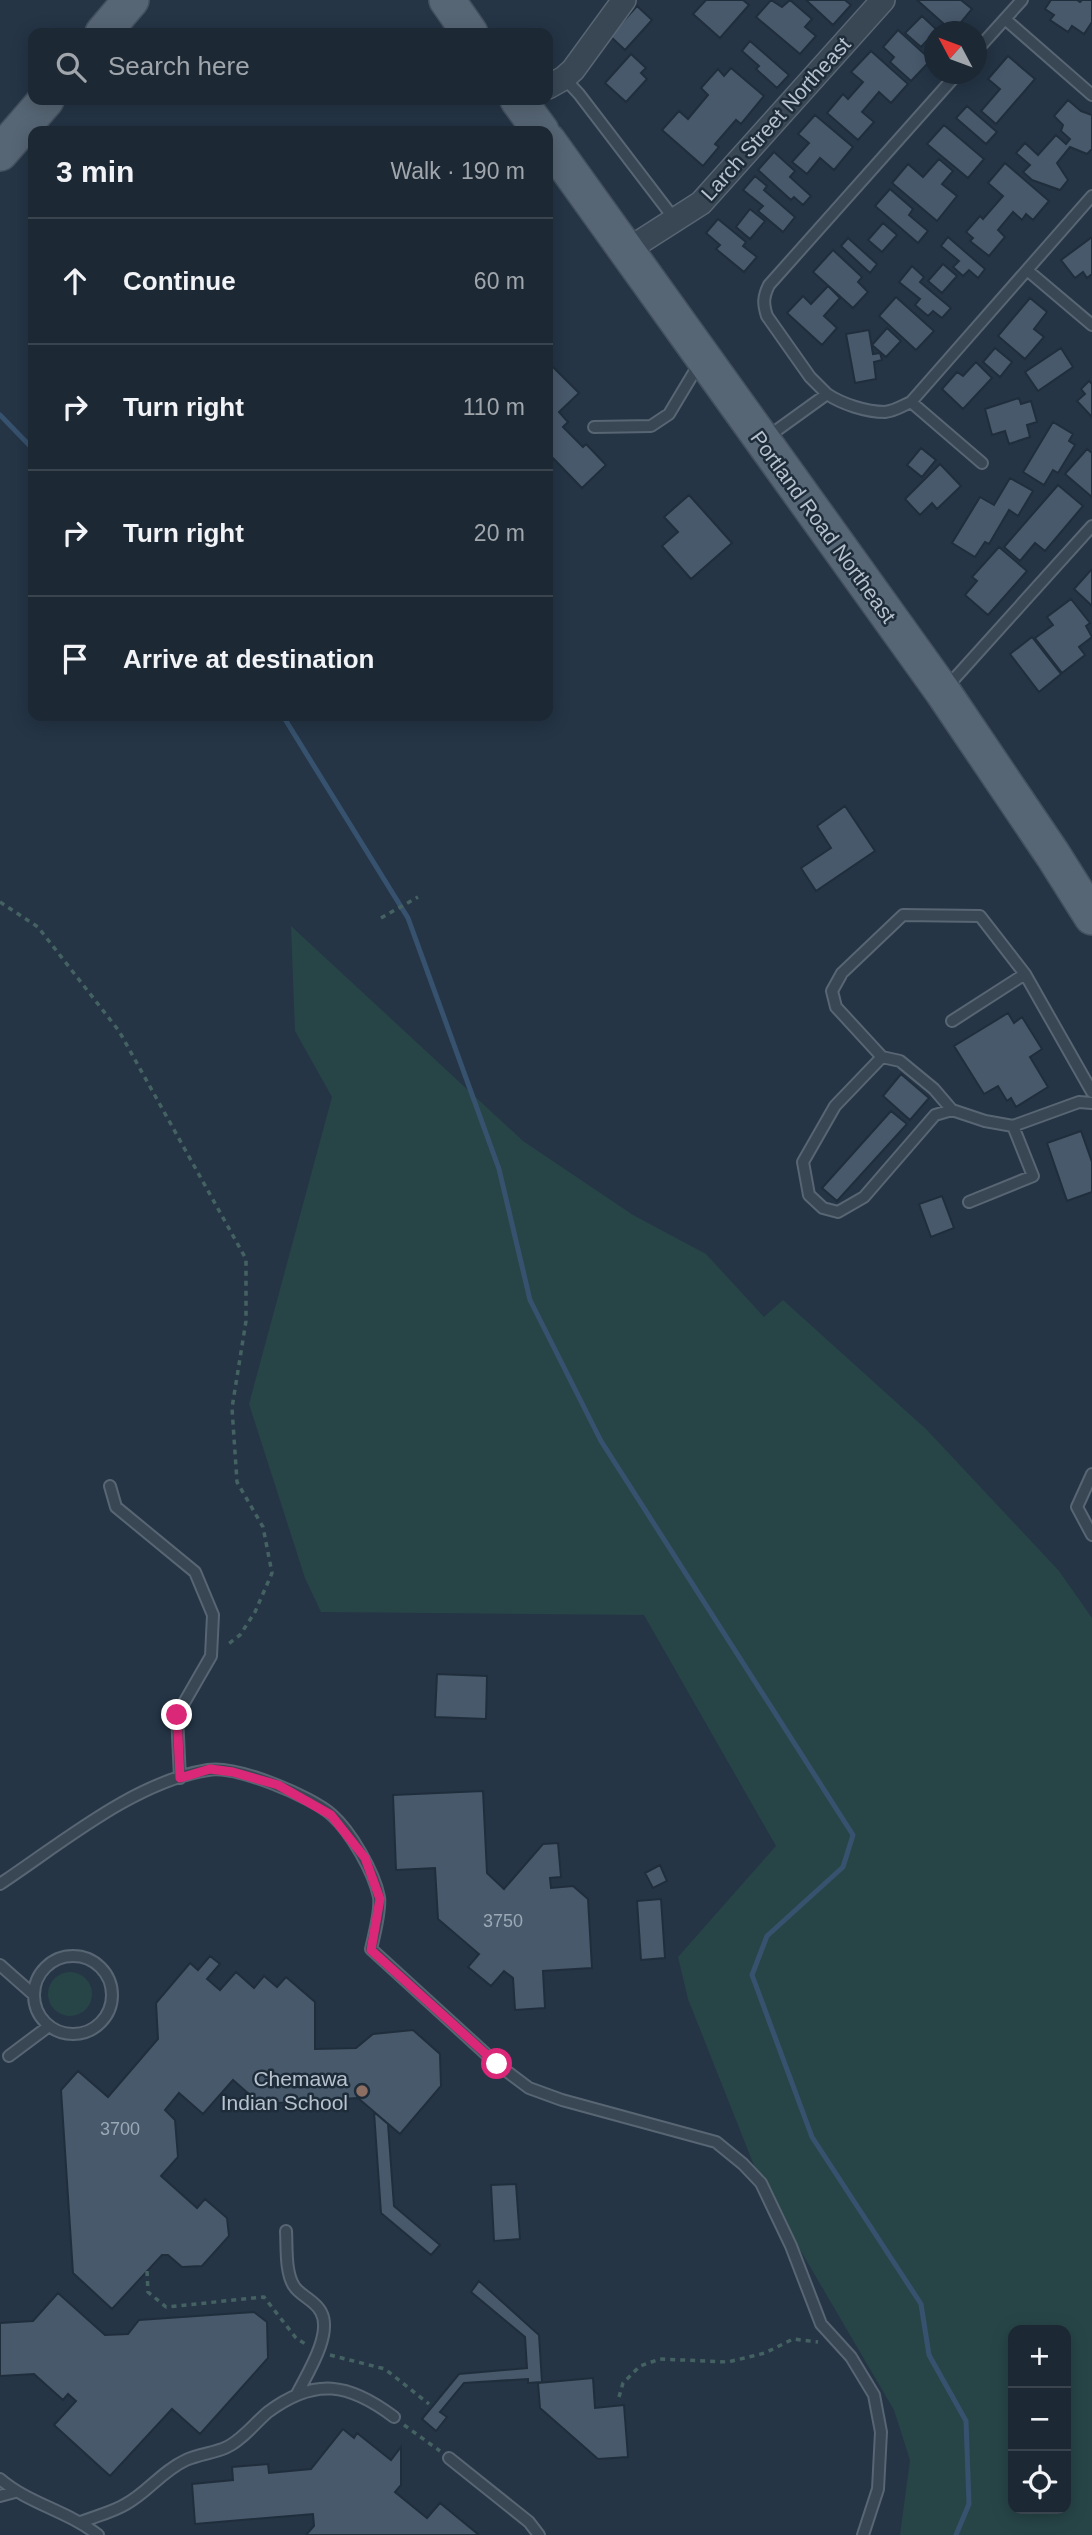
<!DOCTYPE html>
<meta charset="utf-8">
<style>
body{margin:0;font-family:Helvetica,sans-serif;background:#25303c;color:#f1f3f6}
.controls{position:absolute;right:21px;bottom:21px;display:grid;overflow:hidden;border-radius:14px;box-shadow:0 4px 18px #0003}
.controls button{width:63px;height:63px;display:grid;place-items:center;padding:0;border:0;border-bottom:2px solid #3a444f;background:#1c2834;color:#f1f3f6;font:35px sans-serif}
.compass{position:absolute;left:924px;top:21px;width:63px;height:63px;border-radius:50%;background:#1c2834;box-shadow:0 4px 18px #0003;rotate:311deg}
.stop{position:absolute;width:21px;height:21px;margin:-16px;border:5px solid #db2777;border-radius:50%;background:#fff}
.stop.end{background:#db2777;border-color:#fff;box-shadow:0 2px 7px #0008}
.list{margin:0;padding:0;list-style:none}
h2{display:flex;justify-content:space-between;align-items:center;height:91px;margin:0;padding:0 28px;font-size:30px}
h2 small{font-size:23px;font-weight:400;color:#a0a6ac}
.list li{display:grid;grid-template-columns:46px 1fr auto;gap:21px;align-items:center;box-sizing:border-box;height:126px;padding:0 28px;border-top:2px solid #3a444f}
.list b{display:block;font-size:26px;white-space:nowrap}
.list em{font-size:23px;font-style:normal;color:#a0a6ac}
.icon{flex:none;width:38px;height:38px;fill:none;stroke:currentColor;stroke-width:2;stroke-linecap:round;stroke-linejoin:round}
.map{position:relative;flex:none;width:1092px;height:2535px;overflow:hidden}
.search{position:absolute;background:#1c2834;box-shadow:0 4px 18px #0003;left:28px;top:28px;width:525px;height:77px;display:flex;align-items:center;gap:18px;box-sizing:border-box;padding:0 24px;border-radius:14px;color:#a0a6ac;font-size:26px}
.panel{position:absolute;background:#1c2834;box-shadow:0 4px 18px #0003;left:28px;top:126px;width:525px;height:595px;border-radius:14px}
.map>svg:first-child{display:block}
</style>
<div class="map">
<svg width="1092" height="2535" viewBox="0 0 1092 2535">
<rect width="100%" height="100%" fill="#253546"/>
<path fill="#274547" fill-rule="evenodd" d="M291,926l232,215 110,74 73,39 58,63 19,-17 144,130 132,141 33,47v917h-192l10,-75 -16,-50 -133,-227 -73,-184 -10,-42 98,-111 -132,-231 -323,-3 -16,-34 -56,-174 83,-307 -37,-66zM1013,2330h53v179h-53z
M48 1994a22 22 0 1 1 44 0a22 22 0 1 1-44 0Z"/>
<g fill="none" stroke-linecap="round" stroke-linejoin="round">
<path stroke="#37526e" stroke-width="5" d="M0,415l33,34
M283,716l125,202 91,251 31,131 71,141 252,394 -10,32 -76,69 -15,39 60,162 109,167 8,51 37,66 3,83 -13,31"/>
</g>
<path fill="#48596c" stroke="#202e3c" stroke-width="2" d="M706,0h37l6,5 -29,33 -27,-24z
M771,0l11,7 8,-7 22,19 -7,8 11,9 -16,18 -44,-37z
M806,0h39l6,5 -18,20z
M917,0h44l11,9 -19,23z
M1051,0h26l3,2 2,-2h10v22l-8,12 -12,-8 -4,6 -18,-12 4,-5 -9,-6z
M637,6l15,14 -27,30 -15,-14z
M922,16l15,14 -16,17 -16,-14z
M898,30l33,30 -20,21 -21,-19 4,-5 -11,-10z
M750,41l39,34 -12,13 -21,-19 3,-3 -17,-15z
M871,51l37,33 -17,19 -12,-11 -17,20 12,10 -16,18 -31,-27 16,-19 5,5 15,-17 -12,-10z
M631,54l15,14 -5,5 6,6 -21,23 -21,-19z
M1008,56l27,23 -39,45 -15,-13 19,-22 -12,-10z
M731,68l33,28 -23,28 -5,-4 -21,24 4,3 -16,19 -41,-36 17,-19 9,8 20,-24 -7,-7 17,-19 6,7z
M1068,100l13,11 11,4v34l-5,5 -17,-7 -13,16 11,17 -8,10 -28,-10 -9,-8 7,-7 -14,-12 9,-10 13,12 18,-20 10,9 4,-5 -9,-8 2,-6 -9,-9z
M967,106l30,26 -11,12 -30,-26z
M815,115l38,32 -19,23 -14,-12 -13,16 -15,-12 17,-19 -11,-9z
M944,125l40,34 -16,19 -41,-34z
M774,152l21,19 -5,6 21,19 -8,9 -9,-8 -3,3 -33,-30z
M939,159l14,12 -11,13 15,12 -20,25 -45,-38 16,-19 15,13z
M1005,163l44,38 -16,19 -7,-6 -4,6 -9,-8 -15,18 7,7 -16,19 -19,-15 3,-3 -7,-6 14,-16 3,3 20,-23 -15,-13z
M755,176l12,10 -3,4 31,27 -12,15 -25,-21 5,-5 -20,-16z
M890,189l23,20 -4,6 19,16 -10,12 -43,-37z
M750,209l15,12 -15,18 -14,-12z
M718,219l28,23 -3,4 14,11 -13,15 -28,-23 4,-4 -14,-12z
M883,223l14,12 -15,17 -14,-12z
M948,237l37,32 -7,9 -9,-8 -6,6 -10,-9 6,-6 -18,-15z
M1092,237v37l-5,4 -4,-6 -8,6 -14,-18z
M848,238l29,26 -7,9 -29,-27z
M833,250l29,27 -4,5 10,10 -15,16 -40,-36z
M943,264l14,12 -15,17 -14,-12z
M912,266l12,11 -4,5 31,26 -9,10 -9,-7 -5,5 -13,-11 5,-6 -21,-17z
M828,286l12,12 -16,18 13,12 -15,17 -35,-32 16,-17 8,8z
M896,297l38,34 -18,19 -37,-34z
M1030,298l17,14 -13,17 10,8 -19,22 -27,-23z
M887,328l14,13 -15,16 -14,-12z
M869,330l4,24 7,-1 2,7 -8,2 2,17 -21,4 -9,-49z
M995,348l17,14 -12,15 -17,-15z
M1061,348l12,19 -35,24 -13,-19z
M976,362l16,16 -29,31 -21,-20 15,-17 6,4z
M552,366l27,27 -20,19 9,10 -5,5 20,20 3,-3 20,21 -24,23 -34,-35v-83z
M1089,381l3,3v33l-15,-16 8,-7 -4,-5z
M1019,398l2,6 10,-3 6,21 -10,3 3,12 -21,7 -4,-13 -13,4 -7,-26z
M1053,422l20,12 -4,7 6,4 -17,28 -5,-3 -9,15 -21,-13z
M921,448l15,12 -14,17 -15,-12z
M1087,449l5,4v44l-27,-23z
M940,464l21,22 -24,23 -5,-6 -12,12 -15,-16z
M1010,478l23,13 -15,25 -9,-6 -20,34 -4,-2 -10,15 -23,-14 28,-46 14,8z
M1058,485l25,21 -38,45 -10,-8 -15,18 -16,-14z
M689,495l43,48 -41,36 -29,-33 16,-14 -14,-15z
M999,547l28,24 -39,44 -23,-20 12,-14 -5,-4z
M1091,570l1,1v35l-18,-17z
M1071,599l19,24 -4,3 6,11 -13,10 6,8 -23,18 -27,-35 18,-13 -6,-8z
M1032,637l29,37 -22,18 -29,-38z
M845,806l30,45 -59,40 -15,-23 30,-20 -14,-22z
M1008,1013l6,10 8,-6 20,32 -12,8 18,30 -32,20 -5,-9 -4,3 -9,-15 -14,8 -30,-48z
M901,1074l28,24 -19,22 -27,-24z
M891,1111l16,13 -70,77 -15,-13z
M1081,1131l11,31v30l-25,9 -20,-58z
M942,1196l12,32 -23,9 -12,-33z
M437,1674l50,2 -1,43 -51,-2z
M483,1791l4,82 17,16 39,-45 15,-1 3,34 -11,1 1,10 22,-2 15,13 4,69 -49,3 2,37 -30,2 -2,-32 -9,-7 -13,15 -23,-19 11,-13 -41,-35 -3,-51 -39,2 -3,-75z
M660,1865l7,16 -14,7 -8,-15z
M661,1899l4,59 -24,2 -4,-59z
M210,1956l10,8 -13,15 13,11 16,-18 18,16 10,-12 13,11 9,-10 29,25v47l41,-1 17,-14 40,-4 27,24 1,32 -41,48 -42,-36 -98,6 -27,-24 -30,34 -24,-21 -14,17 10,10 3,37 -17,19 36,32 8,-9 22,19 2,18 -27,30 -20,1 -14,-12h-6l-50,54 -39,-36 -12,-183 17,-19 30,26 50,-58 -2,-36 34,-40 8,7z
M374,2112l14,12 6,82 46,39 -9,10 -50,-42z
M516,2184l4,55 -26,2 -3,-56z
M479,2281l60,54 3,47 -14,1v-4l-64,4 -24,29 7,5 -11,14 -14,-12 37,-45 68,-6 -2,-31 -54,-45z
M58,2293l47,42 23,-1 11,-14 115,-8 13,10 1,36 -68,76 -28,-25 -62,67 -56,-51 22,-24 -8,-7 -5,6 -29,-26 -34,2v-53l33,-2z
M593,2378l2,30 29,-3 4,52 -30,2 -58,-51 -2,-25z
M343,2429l11,9 3,-5 34,27 10,-13v38l-6,7 32,26 13,-15 39,32h-173l8,-9 -1,-12 -118,10 -3,-40 41,-4 -1,-13 36,-3 1,9 42,-4z"/>
<g fill="none" stroke-linecap="round" stroke-linejoin="round">
<defs>
<path id="service" d="M1005,19l87,76
M976,51l46,-51
M564,78l15,16 97,127
M1027,270l65,55
M827,394l-17,-17 -43,-61c-4,-12 -4,-19 2,-31l188,-211
M911,402l71,61
M594,427l57,-1 18,-12 30,-50
M766,438l61,-44c15,10 39,18 58,18 10,-1 17,-6 26,-10l181,-206
M946,688l146,-162
M952,1021l73,-47 67,118
M882,1057l-47,49 -32,56 6,33 14,13 15,4 26,-15 71,-82 17,-5 33,11 28,5
M952,1110l-18,-21 -34,-28 -18,-4 -46,-50 -4,-16 10,-18 61,-58 77,1 45,58
M969,1202l64,-26 -20,-50 66,-24 13,1
M1092,1474l-15,33 15,28
M110,1486l6,21 79,65 18,43 -2,41 -34,59 3,63
M0,1884c62,-41 134,-102 208,-114 28,-5 103,26 124,45 19,17 42,57 47,82 2,13 -5,39 -8,52l126,115 32,24 33,12 154,42 27,22 18,19 30,63 30,78 30,33 23,38 7,37 -3,57 -15,46
M34 1995a39 39 0 1 1 78 0a39 39 0 1 1-78 0Z
M0,1965l34,30
M9,2056l40,-30
M286,2231c1,16 -1,41 8,55 6,10 21,14 27,26 12,22 -14,62 -24,82
M449,2458l80,64 10,13
M0,2479c29,25 68,32 98,56
M0,2496l15,-4
M81,2522c15,-6 32,-10 45,-18 21,-11 36,-33 60,-44 13,-6 29,-7 41,-13 15,-7 28,-24 41,-35 47,-35 81,-29 126,5"/>
<path id="minor" d="M548,87l16,-9 9,-8 51,-70
M626,251l75,-48 182,-203"/>
<path id="primary" d="M447,0l23,33
M103,33l28,-33
M518,100l23,31
M548,141l395,551 110,163 39,62
M0,153l46,-53"/>
</defs>
<use href="#service" stroke="#586572" stroke-width="14"/>
<use href="#minor" stroke="#586572" stroke-width="26"/>
<use href="#primary" stroke="#43505e" stroke-width="38"/>
<path stroke="#456262" stroke-width="3.5" stroke-dasharray="5 5" stroke-linecap="butt" d="M0,902l38,25 81,104 127,228v62l-14,87 5,74 26,45 9,46 -17,39 -15,23 -13,10
M381,918l37,-21
M147,2271l1,21 18,15 98,-10 32,41 11,7
M330,2355l55,14 44,35
M619,2397l4,-14 17,-17 20,-7 68,3 37,-9 28,-14 25,3
M404,2425l36,26"/>
<use href="#service" stroke="#394755" stroke-width="10"/>
<use href="#minor" stroke="#394755" stroke-width="23"/>
<use href="#primary" stroke="#576675" stroke-width="35"/>
</g>
<g fill="none" stroke-linecap="round" stroke-linejoin="round">
<path stroke="#db2777" stroke-width="9" d="M177,1715l3,63 30,-9 23,3 45,13 53,30 34,43 15,41 -9,51 126,114"/>
</g>
<circle fill="#8d6e63" stroke="#1e2c3a" stroke-width="2.5" cx="362" cy="2091" r="7"/>
<g text-anchor="middle" stroke-width="5" stroke-linejoin="round" paint-order="stroke">
<g font-size="18" fill="#9ba8b6">
<text x="503" y="1927">3750</text>
<text x="120" y="2135">3700</text>
</g>
<g font-size="21" fill="#b7c2ce" stroke="#1e2c3a">
<text transform="translate(776 119) rotate(-48)" y="7">Larch Street Northeast</text>
<text transform="translate(823 527) rotate(54)" y="7">Portland Road Northeast</text>
</g>
<g font-size="21" fill="#b7c2ce" stroke="#1e2c3a" text-anchor="end">
<text x="348" y="2086">Chemawa<tspan x="348" dy="24">Indian School</tspan></text>
</g>
</g>
</svg>
<div class="controls">
<button>+</button>
<button>−</button>
<button><svg class="icon" aria-label="locate" viewBox="0 0 24 24"><circle cx="12" cy="12" r="6"/><path d="M12 2v4M12 18v4M2 12h4M18 12h4"/></svg></button>
</div>
<svg class="compass" viewBox="-18 -18 36 36"><path d="M0-13l5 13h-10z" fill="#e53935"/><path d="M0 13l5-13h-10z" fill="#a0a6ac"/></svg>
<div class="stop" style="left:497px;top:2064px"></div>
<div class="stop end" style="left:177px;top:1715px"></div>
<div class="search"><svg class="icon" aria-label="search" viewBox="0 0 24 24"><circle cx="10" cy="10" r="6"/><path d="M15 15l6 6"/></svg>Search here</div>
<section class="panel">
<h2>3 min<small>Walk · 190 m</small></h2>
<ul class="list">
<li><svg class="icon" aria-label="ahead" viewBox="0 0 24 24"><path d="M12 20V5M6 11l6-6 6 6"/></svg><div><b>Continue</b></div><em>60 m</em></li>
<li><svg class="icon" aria-label="right" viewBox="0 0 24 24"><path d="M7 20v-9h11M14 6l5 5-5 5"/></svg><div><b>Turn right</b></div><em>110 m</em></li>
<li><svg class="icon" aria-label="right" viewBox="0 0 24 24"><path d="M7 20v-9h11M14 6l5 5-5 5"/></svg><div><b>Turn right</b></div><em>20 m</em></li>
<li><svg class="icon" aria-label="arrive" viewBox="0 0 24 24"><path d="M6 21V4h12l-3 4 3 4H6"/></svg><div><b>Arrive at destination</b></div></li>
</ul>
</section>
</div>
